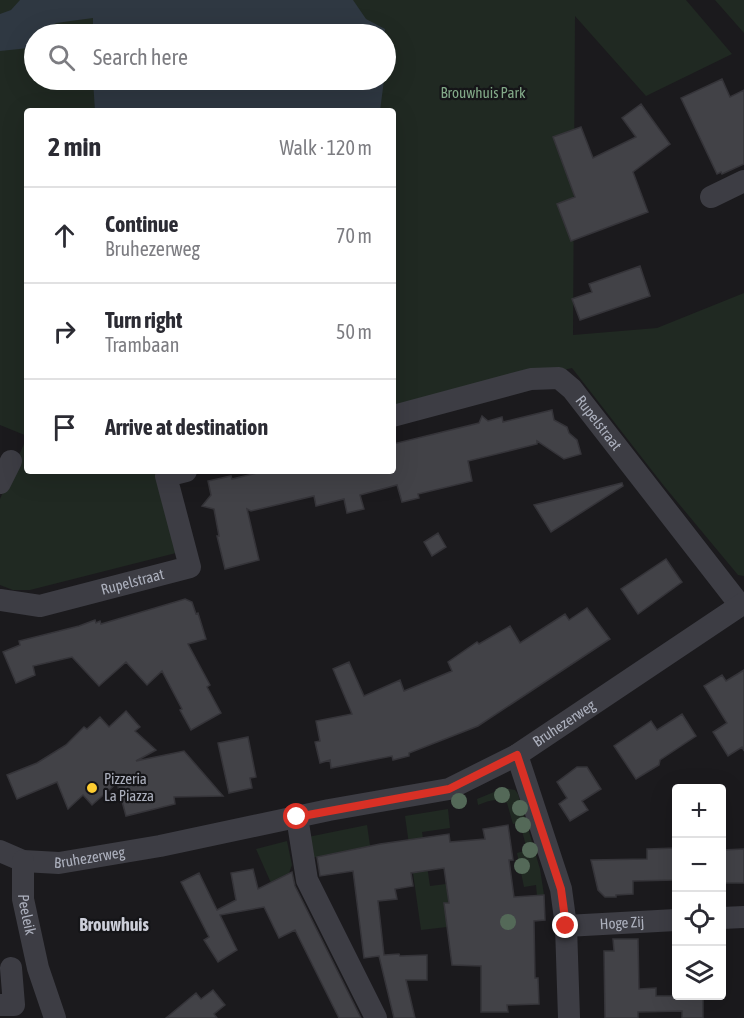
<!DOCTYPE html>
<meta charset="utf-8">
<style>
body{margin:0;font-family:"Asap Condensed",sans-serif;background:#f2f2f3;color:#2b2b33}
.controls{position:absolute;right:18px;bottom:18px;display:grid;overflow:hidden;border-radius:6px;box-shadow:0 6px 24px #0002}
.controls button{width:54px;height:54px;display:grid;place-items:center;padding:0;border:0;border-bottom:2px solid #e1e1e2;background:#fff;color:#2b2b33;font:30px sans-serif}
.stop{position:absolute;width:18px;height:18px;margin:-14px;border:4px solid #d93025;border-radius:50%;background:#fff}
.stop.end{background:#d93025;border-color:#fff;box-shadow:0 2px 6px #0008}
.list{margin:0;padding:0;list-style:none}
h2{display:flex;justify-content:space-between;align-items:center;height:78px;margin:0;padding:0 24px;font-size:26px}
h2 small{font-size:20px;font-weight:400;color:#7c7c81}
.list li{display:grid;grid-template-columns:39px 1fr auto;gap:18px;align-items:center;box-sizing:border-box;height:96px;padding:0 24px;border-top:2px solid #e1e1e2}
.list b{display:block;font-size:22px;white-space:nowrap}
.list p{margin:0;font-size:20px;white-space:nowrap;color:#7c7c81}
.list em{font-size:20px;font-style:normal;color:#7c7c81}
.icon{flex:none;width:33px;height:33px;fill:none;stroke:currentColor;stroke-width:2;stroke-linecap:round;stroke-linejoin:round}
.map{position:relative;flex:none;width:744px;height:1018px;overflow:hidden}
.search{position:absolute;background:#fff;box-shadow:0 6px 24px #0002;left:24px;top:24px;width:372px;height:66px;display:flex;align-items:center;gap:15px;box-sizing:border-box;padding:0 21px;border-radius:33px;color:#7c7c81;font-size:22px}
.panel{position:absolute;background:#fff;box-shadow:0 6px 24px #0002;left:24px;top:108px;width:372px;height:366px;border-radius:6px}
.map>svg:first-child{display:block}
</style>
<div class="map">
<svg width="744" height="1018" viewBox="0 0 744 1018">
<rect width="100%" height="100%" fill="#1b1a1d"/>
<path fill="#202922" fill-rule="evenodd" d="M0,0h686l46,54 -86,42 -71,-80 -2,319 84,-7 87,-35v283l-6,-1 -74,-89 -92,-118 -179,41v-298h-366v325l-27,-11zM34,34h352v46h-352z
M715,0h29v33z
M27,437v34h132l17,82 -146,37h-17l-13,-5v-86z
M504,788l11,2 3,4 22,75 4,26 -7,1 -1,-11 -12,2 -7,-34 10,-3 -7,-27 -7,1 -6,-21c-10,-6 -19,-2 -29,2l-1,-6z
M448,809l2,19 -28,4 8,54 16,-2v-5l10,-2 6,23 -18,3 3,24 -26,3 -16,-114z
M367,825l6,41 -9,-18 -53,10 -3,-21z
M287,841l5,24 -3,8 -18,10 -15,-34z"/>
<path fill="#2f3842" d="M20,0h333l13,19 19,10v5h-292v-16l-37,5 -13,11h-9v9l-5,5 -29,3v-37l11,-4z
M93,80h291l-4,31h-285z"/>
<path fill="#424247" stroke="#353439" stroke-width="1.5" d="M722,79l8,18 14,-7v74l-22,10 -1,-2 -4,2 -36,-76z
M641,104l29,40 -37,28 15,40 -77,29 -14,-37 18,-7 -22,-60 28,-10 12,31 43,-21 -14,-19z
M640,266l10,30 -70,24 -8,-21 20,-7 -3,-8z
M552,410l2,10 13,7 2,6 8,7 4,14 -17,5 -27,-18v3l-69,17 4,20 -54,13 1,4 -17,4 -5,-17 -37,10 4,14 -17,4 -3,-14 -28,7 -2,-10 -63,15 -4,-2 12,51 -34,9 -8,-33h2l-5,-27 -12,-3 9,-11 -3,-14 23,-5 1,3 33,-8h128v-27l86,-21 3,-7 6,5 14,-4 1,5z
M622,483l1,3 -72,46 -17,-27z
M438,533l8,14 -14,9 -8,-14z
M666,559l16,23 -44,32 -17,-25z
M185,599l7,3 4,12 2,-1 8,26 -18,5 22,41 -3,2 14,26 -30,17 -11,-20 2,-1 -20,-38 -15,14 -21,-23 -27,24 -27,-29 -39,9 2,9 -19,8 -13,-31 17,-7 -1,-4 60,-15 16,-6 1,3 4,-2 1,3z
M587,608l23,31 -132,87 -69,27v3l-16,4 -1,-4 -61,12 -1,-8 -10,3 -5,-21 5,-1 -4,-20 36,-7 -19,-45 16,-7 15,34 36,-16 4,11 48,-20 -4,-9 29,-20 2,2 31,-18 10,17 45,-29 4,6z
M744,670v81l-2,-4 -14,9 -15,-24 14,-9 -23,-37 18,-11 4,6z
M126,711l14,16 -5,4 21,19 -20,11 48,-10 39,45 -49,1 1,7 -49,12 -9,-33 -25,22 -9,-10 -15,14 -11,-27 -40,17 -10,-24 30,-12 29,-18 18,-18 3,2 13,-12 9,10z
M682,714l14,22 -36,24 -1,5 -23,14 -22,-33 37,-25 6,9z
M248,737l8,40 -6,1 2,10 -23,5 -11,-50z
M577,767h10l14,22 -19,12 6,9 -18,11 -11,-17 8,-6 -10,-16z
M508,825l5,35h-4l5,37 30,-2 1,25 -11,1 1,57h3l1,26 -32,1 1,7h-27v-46l-29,-1 -8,-62h5l-5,-35 -33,5 2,13 -18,3 2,10 -19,2 6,54 15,-1 1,2 27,-1v25h-21l9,38h-21l-15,-62 -15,2 -11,-87 -33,5 -3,-19 63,-13 69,-10 1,8 35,-3 -2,-10z
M676,848v32l-43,1v13l-17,1v2h-11l-7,-7 -7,-30 56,-1v-10z
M744,849v34h-22v-33z
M253,869l5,20 34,-17 3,14 66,132h-22l-44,-88 -16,8 -15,-31 -44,8 17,35 -19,12 -14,-22 5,-3 -28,-55 18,-9 18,37 19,-10 -5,-27z
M613,939h25l1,50 17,-1v8h47v22h-21v-7l-44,1v6h-33l-1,-67h10z
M213,990l12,15 -11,9 3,4h-51l30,-25 5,6z"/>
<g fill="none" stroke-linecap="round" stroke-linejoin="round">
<g stroke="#3d3d44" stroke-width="22">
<path d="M711,197l33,-16"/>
<path id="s1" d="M393,416l138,-37 28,-1 13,11 168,216"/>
<path d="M0,483l11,-22"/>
<path id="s2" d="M0,600l40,6 150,-39 -24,-91 20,-5"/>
<path d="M517,755l44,134 5,37 3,92"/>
<path d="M297,817l10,63 69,138"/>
<path id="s3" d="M0,851l23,10 36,2 101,-17 169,-36 120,-21 68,-34 227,-152"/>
<path id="s4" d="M23,861v38l15,69 17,50"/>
<path d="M722,918l22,-1"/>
<path id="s5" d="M566,926l110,-6"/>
<path d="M0,1005h14l-3,-37"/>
</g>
</g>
<g fill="#546958">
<circle cx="502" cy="795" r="8"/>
<circle cx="459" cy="801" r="8"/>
<circle cx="520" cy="808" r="8"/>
<circle cx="523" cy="825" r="8"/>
<circle cx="530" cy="850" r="8"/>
<circle cx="522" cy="866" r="8"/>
<circle cx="508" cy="922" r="8"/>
</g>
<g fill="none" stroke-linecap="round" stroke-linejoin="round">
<path stroke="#d93025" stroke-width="8" d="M297,817l152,-28 68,-34 44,134 5,37"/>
</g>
<circle fill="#fecd31" stroke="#151518" stroke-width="2" cx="92" cy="788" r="6"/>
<g text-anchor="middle" stroke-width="4.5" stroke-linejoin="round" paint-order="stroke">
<g font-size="15" fill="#82a988" stroke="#151518">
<text x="483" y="98">Brouwhuis Park</text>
</g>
<g font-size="15" fill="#acb0bd" stroke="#151518">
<text dy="5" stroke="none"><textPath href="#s1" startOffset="231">Rupelstraat</textPath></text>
<text dy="5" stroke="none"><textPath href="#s2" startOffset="136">Rupelstraat</textPath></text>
<text dy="5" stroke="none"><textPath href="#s3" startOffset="591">Bruhezerweg</textPath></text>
<text dy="5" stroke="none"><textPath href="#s3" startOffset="92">Bruhezerweg</textPath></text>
<text dy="5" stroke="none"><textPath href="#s4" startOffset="54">Peeleik</textPath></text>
<text dy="5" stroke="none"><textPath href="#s5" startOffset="56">Hoge Zij</textPath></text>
</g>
<g font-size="15" fill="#acb0bd" stroke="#151518" text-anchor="start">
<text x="104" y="784">Pizzeria<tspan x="104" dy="17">La Piazza</tspan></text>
</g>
<g font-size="18" font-weight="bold" fill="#cdcfd9" stroke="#151518">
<text x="114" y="931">Brouwhuis</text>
</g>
</g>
</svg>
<div class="controls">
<button>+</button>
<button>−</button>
<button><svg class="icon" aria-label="locate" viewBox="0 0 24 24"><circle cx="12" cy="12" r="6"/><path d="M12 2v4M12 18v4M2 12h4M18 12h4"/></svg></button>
<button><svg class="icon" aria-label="layers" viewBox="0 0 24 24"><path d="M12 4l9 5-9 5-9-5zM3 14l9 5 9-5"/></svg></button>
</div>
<div class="stop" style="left:297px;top:817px"></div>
<div class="stop end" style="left:566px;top:926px"></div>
<div class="search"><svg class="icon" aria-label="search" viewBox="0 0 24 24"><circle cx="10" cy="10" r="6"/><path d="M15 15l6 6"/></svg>Search here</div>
<section class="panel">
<h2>2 min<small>Walk · 120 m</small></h2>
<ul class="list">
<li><svg class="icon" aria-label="ahead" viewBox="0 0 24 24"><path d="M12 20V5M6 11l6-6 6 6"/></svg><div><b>Continue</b><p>Bruhezerweg</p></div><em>70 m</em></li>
<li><svg class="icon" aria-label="right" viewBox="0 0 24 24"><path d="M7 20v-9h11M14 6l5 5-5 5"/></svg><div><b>Turn right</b><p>Trambaan</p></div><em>50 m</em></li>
<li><svg class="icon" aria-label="arrive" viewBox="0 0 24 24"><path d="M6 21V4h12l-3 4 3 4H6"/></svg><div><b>Arrive at destination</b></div></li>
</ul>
</section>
</div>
